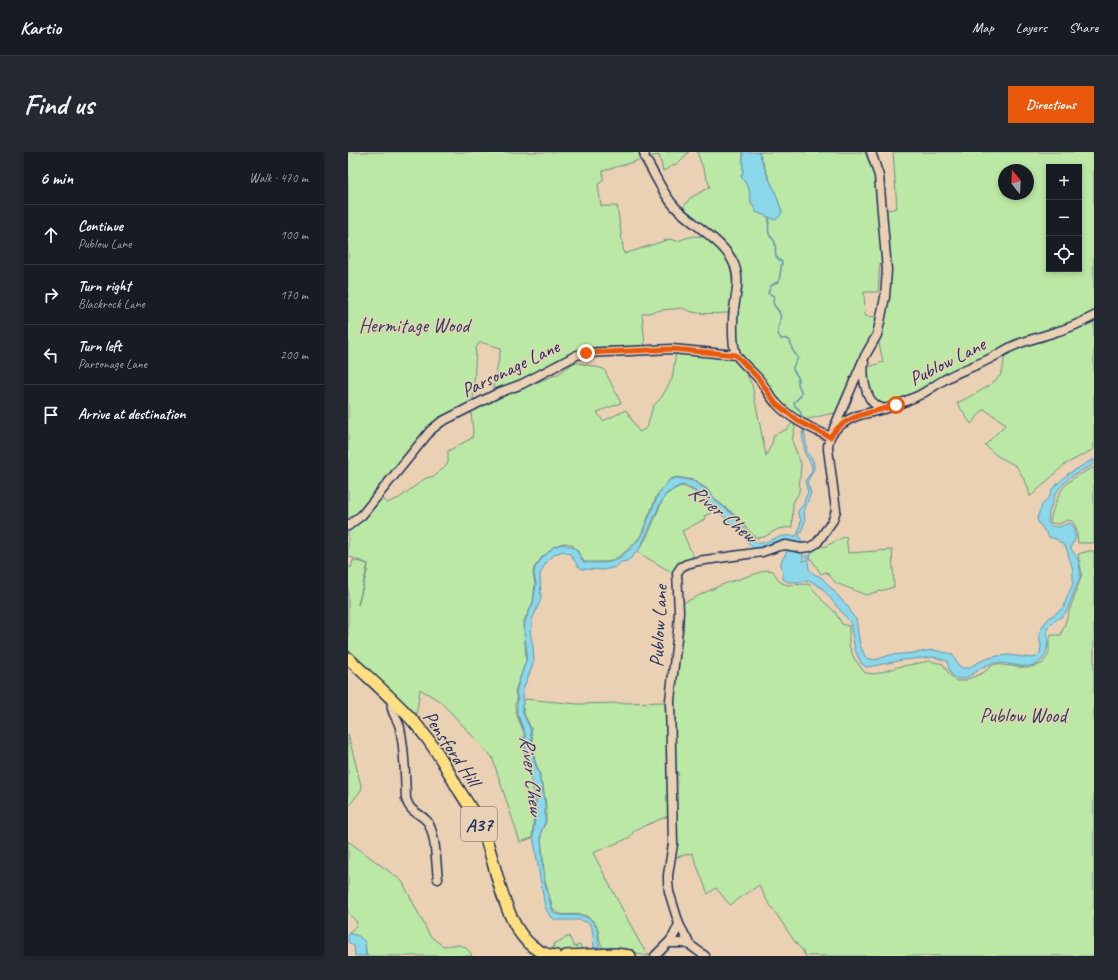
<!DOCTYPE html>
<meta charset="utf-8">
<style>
body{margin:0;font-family:Caveat,sans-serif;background:#242831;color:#f1f3f6}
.controls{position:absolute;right:12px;top:12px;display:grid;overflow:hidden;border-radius:0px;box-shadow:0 2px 6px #0003}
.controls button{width:36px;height:36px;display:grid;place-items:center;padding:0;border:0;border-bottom:1px solid #363941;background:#171b24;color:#f1f3f6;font:20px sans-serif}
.compass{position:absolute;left:650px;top:12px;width:36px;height:36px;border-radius:50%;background:#171b24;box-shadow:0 2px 6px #0003;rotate:342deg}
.stop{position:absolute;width:12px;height:12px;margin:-9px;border:3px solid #ea580c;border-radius:50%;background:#fff}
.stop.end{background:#ea580c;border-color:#fff;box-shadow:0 1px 4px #0008}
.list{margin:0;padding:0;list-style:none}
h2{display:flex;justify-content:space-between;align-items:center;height:52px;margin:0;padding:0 16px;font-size:17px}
h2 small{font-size:13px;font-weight:400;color:#9ea1a6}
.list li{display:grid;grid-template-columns:26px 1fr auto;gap:12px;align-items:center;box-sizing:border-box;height:60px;padding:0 16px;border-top:1px solid #363941}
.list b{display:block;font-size:15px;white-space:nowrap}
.list p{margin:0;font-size:13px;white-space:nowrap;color:#9ea1a6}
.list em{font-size:13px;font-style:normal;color:#9ea1a6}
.icon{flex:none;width:22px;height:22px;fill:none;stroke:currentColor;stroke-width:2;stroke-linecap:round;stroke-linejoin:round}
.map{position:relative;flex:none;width:746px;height:804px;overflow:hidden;border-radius:0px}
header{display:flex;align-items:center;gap:24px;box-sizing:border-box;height:56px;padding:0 20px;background:#171b24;border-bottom:1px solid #363941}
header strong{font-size:19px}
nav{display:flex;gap:22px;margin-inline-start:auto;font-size:14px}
.intro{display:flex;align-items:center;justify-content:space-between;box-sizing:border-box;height:96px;padding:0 24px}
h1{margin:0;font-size:28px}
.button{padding:10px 18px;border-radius:0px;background:#ea580c;color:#fff;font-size:14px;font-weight:700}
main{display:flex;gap:24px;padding:0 24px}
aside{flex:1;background:#171b24;border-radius:0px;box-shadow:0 2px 6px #0003}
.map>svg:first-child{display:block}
</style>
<header>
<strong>Kartio</strong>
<nav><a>Map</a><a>Layers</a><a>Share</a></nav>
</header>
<div class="intro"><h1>Find us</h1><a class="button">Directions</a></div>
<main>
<aside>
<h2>6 min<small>Walk · 470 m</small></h2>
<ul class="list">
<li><svg class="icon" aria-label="ahead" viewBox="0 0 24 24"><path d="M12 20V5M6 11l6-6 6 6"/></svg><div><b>Continue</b><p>Publow Lane</p></div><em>100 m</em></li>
<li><svg class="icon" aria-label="right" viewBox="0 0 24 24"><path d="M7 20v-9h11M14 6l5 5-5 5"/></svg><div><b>Turn right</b><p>Blackrock Lane</p></div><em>170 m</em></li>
<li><svg class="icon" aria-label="left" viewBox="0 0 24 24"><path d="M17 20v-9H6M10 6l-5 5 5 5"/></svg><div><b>Turn left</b><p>Parsonage Lane</p></div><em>200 m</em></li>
<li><svg class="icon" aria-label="arrive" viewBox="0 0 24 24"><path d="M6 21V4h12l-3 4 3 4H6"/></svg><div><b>Arrive at destination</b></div></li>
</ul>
</aside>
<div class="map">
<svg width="746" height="804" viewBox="0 0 746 804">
<rect width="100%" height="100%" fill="#ebd1b3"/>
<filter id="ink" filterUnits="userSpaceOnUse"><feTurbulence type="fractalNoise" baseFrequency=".025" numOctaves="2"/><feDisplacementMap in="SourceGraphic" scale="8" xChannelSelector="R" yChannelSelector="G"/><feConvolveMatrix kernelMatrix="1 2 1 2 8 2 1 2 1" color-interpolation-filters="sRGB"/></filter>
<g filter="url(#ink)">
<path fill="#bbe8a5" stroke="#6b8c82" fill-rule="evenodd" d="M0,0h294l1,7 -40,12v10l-5,3 3,22h16l7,48 46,-15 6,2 18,-5 10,1 22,19 5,10 3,14 -3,33c-12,0 -38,3 -48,-5l-21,2 -20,4 3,32 -49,1 -16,3 -8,3 -37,21 -43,19 9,-45 -21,-6 -4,6 -3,53 -32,16 -13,10 -11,15 -55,68 -14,12z
M298,0h43l-11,11 -15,8 -4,-16 -12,2z
M349,0h46v20l-2,4 8,13 2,13 5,10h26c-7,-21 -16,-40 -23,-60h106l9,23 5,37 18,-4 -4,-56h201v160l-171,79 -39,15 -7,-2 -7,-9 -5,-27 18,-6 -5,-23 11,-69 -9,-7 -2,29h-14l1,24 13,1 -3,18 -21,39 -18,39c-12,1 -23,6 -34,7l-19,-12 -43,-53 -4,-21 1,-68 -55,-57 8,-11 20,-11zM701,15h30v102h-30zM656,18h24v24h-24z
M746,169v128l-30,16 -34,32 -2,-10 -8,-15 -4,-6 -20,-11 -11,-10 21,-21 -22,-15 -13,15 -14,-21c12,-6 38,-18 44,-29 3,-6 3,-13 3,-19l21,-9 49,-15z
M328,200l59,6 5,3 12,24 14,71 6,-13 2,-8 13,-6 6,-7 2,5 -3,14 9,23 -2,28 -6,11 -1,24 -14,2 -14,8 -8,1 -6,-6 -15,-17 -18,-14 -11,-13 -13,-8 -16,-3 -7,2 -13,16 -16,40c-6,9 -23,25 -34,27 -8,0 -16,0 -23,0l-7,-12 -5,-5 -6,-2h-3l-10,4 -4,5 -7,5 -8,11 -1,5 2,12 -2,17 -9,19v5l2,35 -11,30 2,10 -2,3 1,9 8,20v19l10,41 1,11 -3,34 -12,4 -28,-85 -51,-55 -21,-13 -4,29 -68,-68v-84l3,2 2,-8 15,4 -10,41 9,-33 1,-8 -20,-8v-24l14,-11 18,-23 7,5 12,-5 27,-20 9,-2 13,-13v-12l24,-13 1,-6 -2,-21 32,-15 55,-22 17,-12 29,7 17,34 -24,9 6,9 23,-11 13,22 8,-4 6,-22 8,-8 11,-19z
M746,315v76h-16l-2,-16 -4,-6 -5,-1c-5,3 -11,6 -17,2 2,-13 10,-35 21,-42 7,-5 16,-9 23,-13z
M334,334c6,1 21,11 25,15 2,3 3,5 6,8l-1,4 -8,3 1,3 -23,12 13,29 -19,9 -3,4 -36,-21c13,-16 18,-36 27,-55 5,-5 11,-9 18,-11z
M498,384l2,17 44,-3 2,37 -28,8 -30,-12 -10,-11 -5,2 -11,-17 1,-4 9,-10 4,4z
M741,399h5v405h-289l-2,-5 -8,-9 -18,-27 -11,-16 -7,-14 -29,20 -14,-17 -8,6 -16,-41 -19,5 1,-80 5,-3 -2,-4 -3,-2 -1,-67 8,-75 2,-24 38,-18 46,-15 6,1 7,11 7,3 22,-1 13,16 13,12 7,12 7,2v19l5,13 11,15 10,1 23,-7 32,-6 13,3 6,10 7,7h7l20,-8 7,-6 5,-3 32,4 15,-4 7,-10v-13l2,-6h10l21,-61 -4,-20z
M177,547l53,5 87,-2 5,113 -35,15 -6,8 -36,15 48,92 8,10 -1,1c-7,0 -11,-4 -18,-6 -9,-3 -18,-1 -26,-1 -9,-11 0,-22 -16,-32 -10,-7 -27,3 -35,-8l-8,-28 -4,-43v-6l5,-10v-16l-3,-20 -3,-5v-7l-5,-13 -4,-33 -6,-12 -2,-7 -1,-3z
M0,582l14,55 -14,18z
M0,689l54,40 28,55 13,10c12,-1 23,-4 29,10h-106c1,-15 -4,-19 -18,-23l7,-6 2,-5 -9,-9z
M221,784l5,11 6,-2 2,5 -30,1 2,-7z"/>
<path fill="#8bd8ea" stroke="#5e94b2" d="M395,0h16l8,23 8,16 7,21 -2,4 -5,4 -19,-8 -5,-10 -2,-13 -8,-13 2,-4z
M454,280l3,2 2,19 6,7 1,6v3l-7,13 4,11 -7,18 1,11 -6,14 4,8v15l-1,2 5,-1 -2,-4h6c-4,6 -4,14 3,18 3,2 5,1 8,4l27,30 3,7 4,4 4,26 6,13 9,2 15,-5 25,-2 18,-3 19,4 7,12 3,2h6l15,-8 14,-4 12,-1 23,3 4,-1 4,-4 1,-7 -2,-11 2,-6 4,-6 4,-5 14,-10 10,-25v-13l-7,-23 -10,-8 -7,-2 -11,-15 -1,-4 5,-13 8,-9 2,-7 16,-15 26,-15v5l-24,13 -11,12 -4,6 -6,17 -1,11c7,7 13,3 21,0l4,2 2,4 -1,3 2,6 -5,8v3c7,8 10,18 9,29 -3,6 -6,13 -8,20 -2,4 -3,10 -6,14 -5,8 -16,8 -19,18 -1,4 0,6 1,9 0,7 -2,19 -8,23 -14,10 -32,-1 -47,1 -11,2 -23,16 -33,16 -10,0 -11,-11 -13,-18l-13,-4 -31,3 -35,7h-2l-5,-4 -6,-13 -5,-28 -6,-7 -22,-27 -13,-8 -10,2h-11l-6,-4 1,-6 -2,-6v-4l10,-18 -36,6 -6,-6 -7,-12 -5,-3 -17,-16 -8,-6 -5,-6 -13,-11 -7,-4 -5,-1 -5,2 -11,7 -7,12 -10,23 -9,19 -8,9 -5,4 -6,1 -5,5 -12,3 -22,-1 -4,-3 -8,-12 -7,-3 -8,3 -10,10 -4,8 -1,3 1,24 -9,21v8l-2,3 3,16 1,13 -2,7 -9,22v11l-1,6 1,8 7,14 4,33 5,12 1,9 2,4 1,9 2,9v18l-4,10v7l3,42 8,28 3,5c13,4 34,-4 41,13 3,6 2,13 3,19l3,3 1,7h-7l-3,-7 1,-3 -2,-18 -3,-5 -8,-3h-26l-5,-4 -5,-9 -12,-71 3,-29v-7l-11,-50 1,-7 -1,-10 -8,-20v-8l1,-7 -2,-4 3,-13 7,-20 1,-9 -3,-19 1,-12 8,-17 3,-20 -2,-10 1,-6 8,-11 6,-5 4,-5 10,-3 12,4 9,15c8,-1 18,1 26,-1 11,-3 26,-17 32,-27l16,-40 11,-15 8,-2 16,3 14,9 10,12 12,9 28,32c8,1 14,-4 22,-6 6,-2 11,-1 17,-1l2,-3 3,-13 -3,-6v-3l6,-7 1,-5 3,-7 -3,-11 7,-10 -1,-8 -6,-9z
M0,781l11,3 6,6 1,14h-11l-1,-10 -6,-4z"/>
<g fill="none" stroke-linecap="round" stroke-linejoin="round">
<path stroke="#5e94b2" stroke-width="1.5" d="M421,65c0,5 -2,14 1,19 2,3 5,3 5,7 2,9 -3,13 7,19l-3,19 -8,5 -3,7 6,3c-3,13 4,10 6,18 3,10 -7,14 1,25 11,-1 9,2 11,10 1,3 5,6 6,9l-5,9v3l5,7v7l3,7v4l-7,8 1,3c5,3 6,7 7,12
M455,277l1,4"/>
<defs>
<path id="minor" d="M296,0l1,6c10,16 17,35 30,49 17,17 50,35 59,57 8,19 -1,37 -1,57 0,10 -1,23 3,33 2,6 17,18 22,24 7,8 11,18 18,25 14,16 35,25 54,34
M516,211c-2,12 1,35 12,42 2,2 6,3 9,4
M485,280l1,-4 31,-72 12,-21 3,-13 5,-25 2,-27 -8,-94 -8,-24
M0,374l14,-11 60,-74 9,-11 10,-8 57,-29 24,-9 55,-29 9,-2 86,-4 64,6
M45,548c-5,10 5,18 7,28 5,23 5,47 6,71 5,15 12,12 21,22 9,12 9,43 11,58
M331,772l11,21 15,11
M321,791h14l7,2
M307,804l15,-15 4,-6 5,-11 -10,-32 -1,-10v-7l5,-31 -3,-144 8,-70 1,-19 -2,-38 4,-6 6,-3 11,-3 64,-9 17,-6 7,-1 15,3 9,-1 7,-4 16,-23 3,-10 -8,-61c0,-12 4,-18 14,-25 15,-11 25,-10 42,-15 10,-2 19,-7 29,-11 11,-4 20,-12 31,-18 12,-8 26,-12 39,-18 9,-4 17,-9 26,-14 13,-7 29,-10 43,-15 15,-4 29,-10 42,-17"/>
<path id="highway" d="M0,506c30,29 63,55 86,90 9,13 16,26 23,39 9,14 18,27 25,42 17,37 22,122 74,127
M218,804l49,-2 15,2"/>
</defs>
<use href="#minor" stroke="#1b2f5e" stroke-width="11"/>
<use href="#highway" stroke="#1b2f5e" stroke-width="14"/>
<use href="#minor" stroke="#ebd1b3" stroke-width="8"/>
<use href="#highway" stroke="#ffdf80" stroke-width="11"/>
</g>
</g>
<g fill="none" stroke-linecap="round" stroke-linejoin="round" filter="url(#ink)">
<path stroke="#ea580c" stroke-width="5" d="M238,201l86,-4 64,6 23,24 17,25 22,17 32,16c16,-24 41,-23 66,-32"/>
</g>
<g text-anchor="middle" stroke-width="3" stroke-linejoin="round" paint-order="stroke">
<rect fill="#ebd1b3" stroke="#596078" stroke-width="1" x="113" y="655" width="36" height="34" rx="3"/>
<g font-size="19" font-weight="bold" fill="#1b2f5e">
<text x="131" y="679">A37</text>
</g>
<g font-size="20" fill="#2b4265" stroke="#ebd1b3">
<text x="66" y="180">Hermitage Wood</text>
<text x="675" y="570">Publow Wood</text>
</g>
<g font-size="20" fill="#1b2f5e" stroke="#ebd1b3">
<text transform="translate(599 209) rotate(-27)" y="7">Publow Lane</text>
<text transform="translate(162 216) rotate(-26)" y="7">Parsonage Lane</text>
<text transform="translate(310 474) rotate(-87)" y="7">Publow Lane</text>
<text transform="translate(104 596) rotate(56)" y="7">Pensford Hill</text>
</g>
<g font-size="21" font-style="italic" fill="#26406c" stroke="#ebd1b3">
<text transform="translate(375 361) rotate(39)" y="7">River Chew</text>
<text transform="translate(184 623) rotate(83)" y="7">River Chew</text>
</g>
</g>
</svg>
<div class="controls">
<button>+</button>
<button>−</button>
<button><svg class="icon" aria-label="locate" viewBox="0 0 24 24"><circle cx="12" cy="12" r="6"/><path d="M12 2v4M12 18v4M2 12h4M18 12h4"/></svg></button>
</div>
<svg class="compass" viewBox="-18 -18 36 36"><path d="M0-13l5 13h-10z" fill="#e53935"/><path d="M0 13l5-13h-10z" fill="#9ea1a6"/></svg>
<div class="stop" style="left:548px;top:253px"></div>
<div class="stop end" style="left:238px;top:201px"></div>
</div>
</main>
